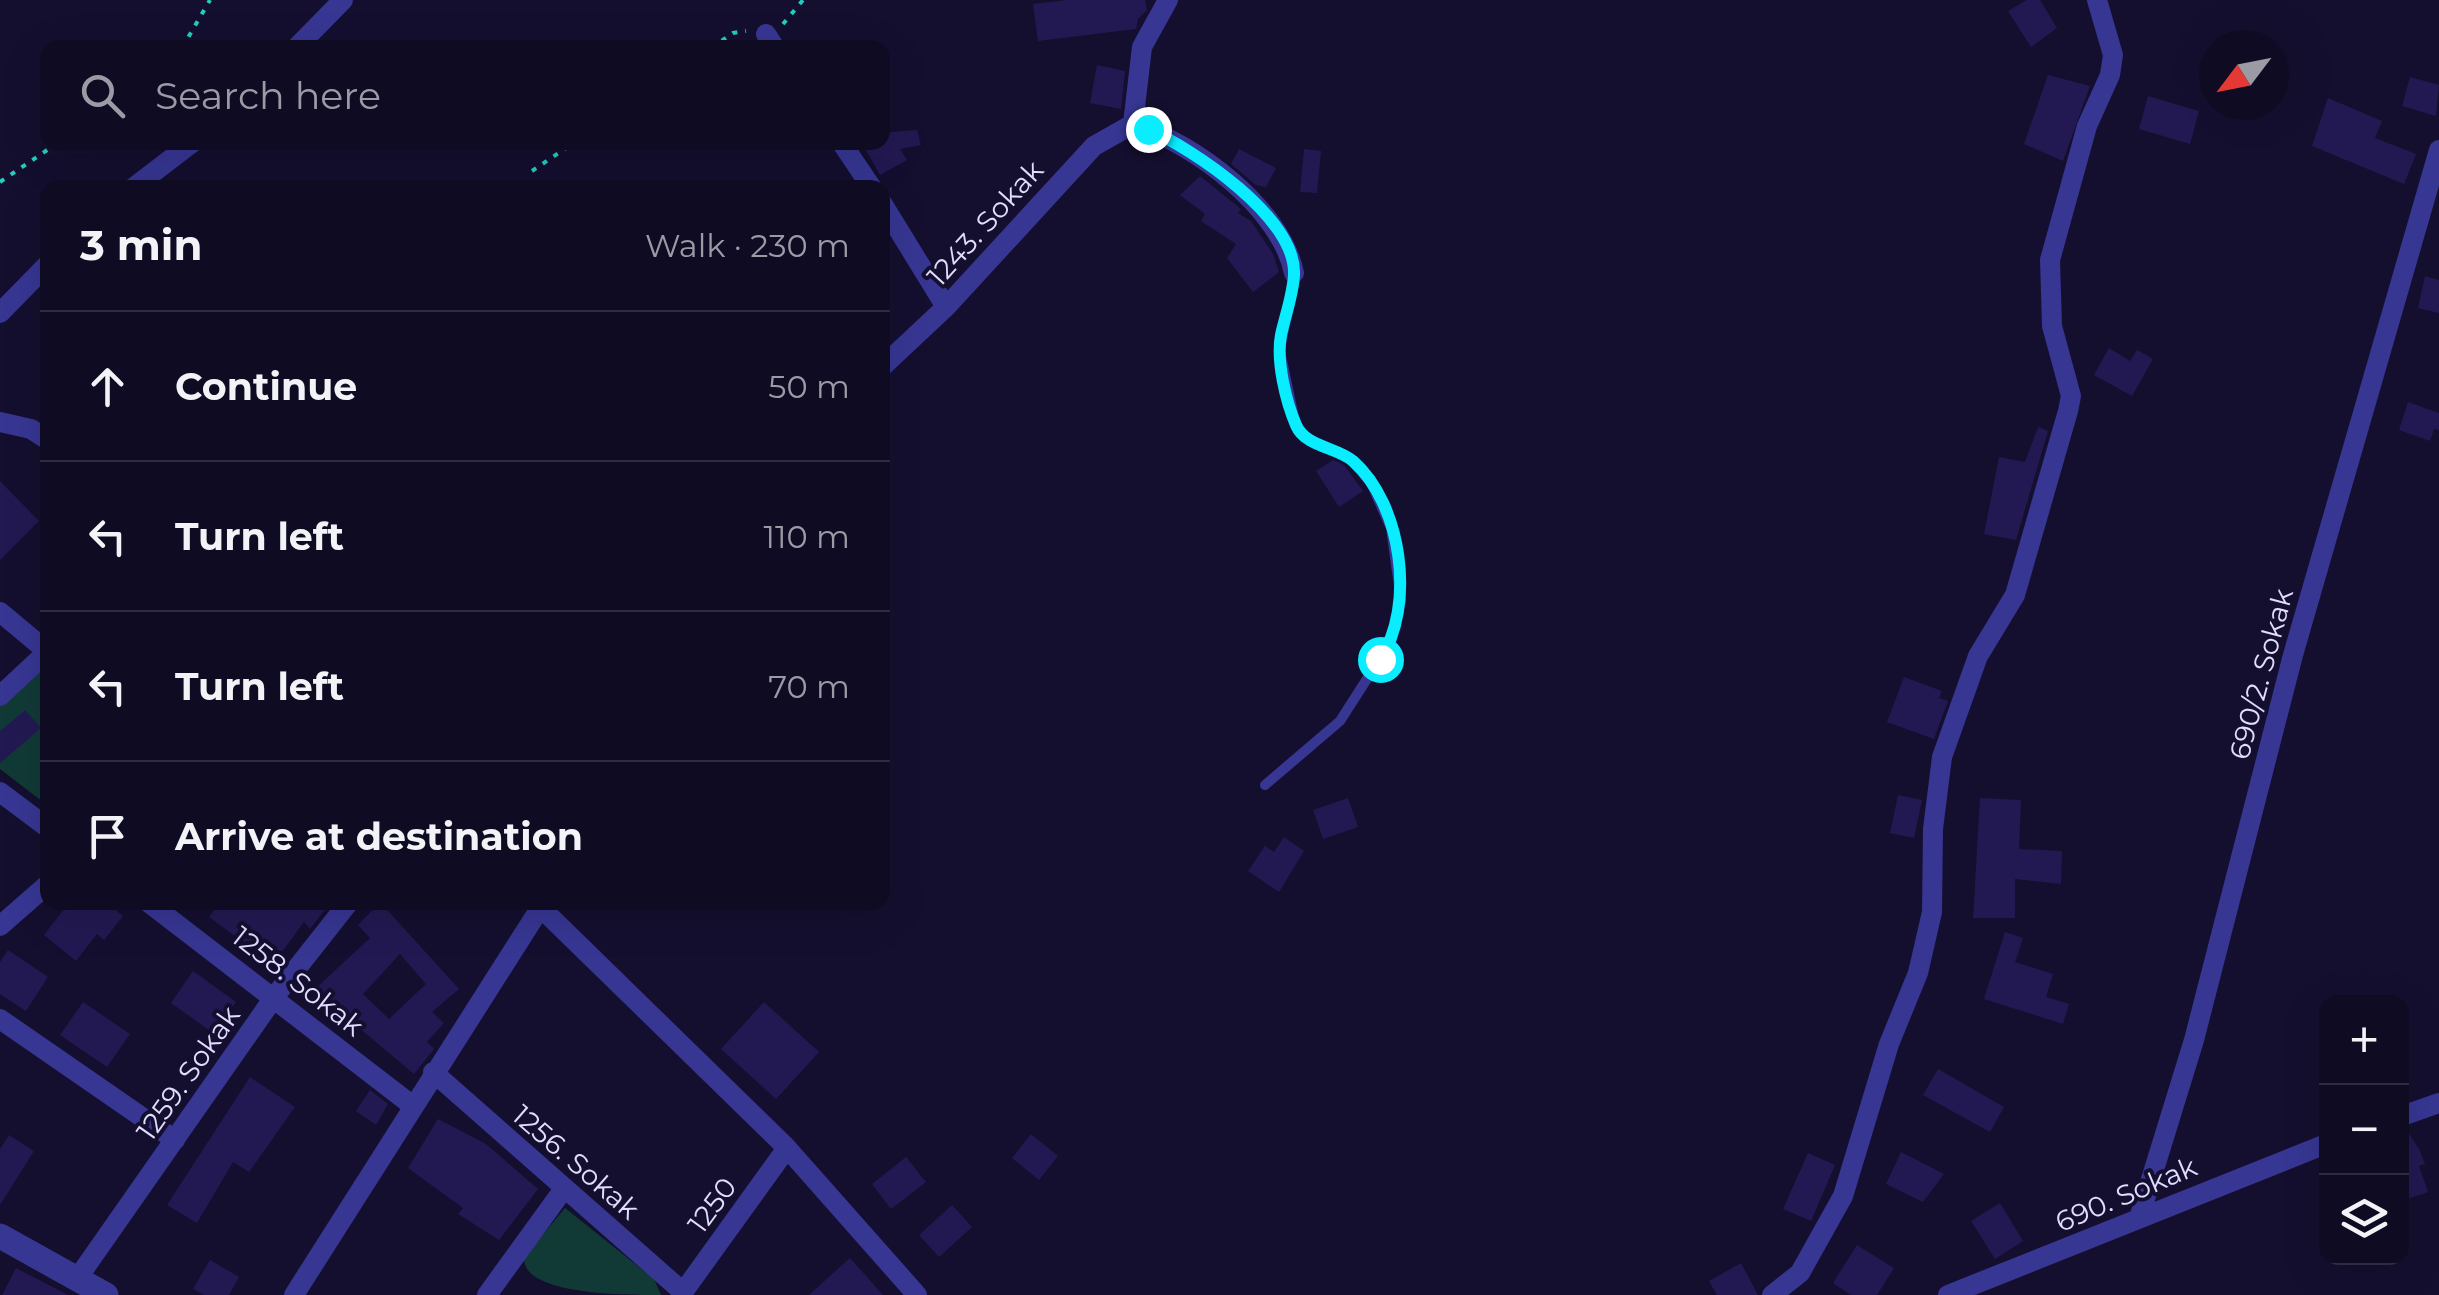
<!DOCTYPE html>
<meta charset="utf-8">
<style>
body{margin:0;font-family:Montserrat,sans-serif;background:#1d1930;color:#f1f3f6}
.controls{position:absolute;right:30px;bottom:30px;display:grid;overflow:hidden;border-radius:20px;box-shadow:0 10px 40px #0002}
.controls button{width:90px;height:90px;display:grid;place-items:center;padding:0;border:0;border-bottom:2px solid #2f2b41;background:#0f0b23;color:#f1f3f6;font:50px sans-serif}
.compass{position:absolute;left:2199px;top:30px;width:90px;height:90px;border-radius:50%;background:#0f0b23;box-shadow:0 10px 40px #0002;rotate:238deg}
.stop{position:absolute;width:30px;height:30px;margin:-22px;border:8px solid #09edff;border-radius:50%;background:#fff}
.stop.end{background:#09edff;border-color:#fff;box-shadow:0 2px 10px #0008}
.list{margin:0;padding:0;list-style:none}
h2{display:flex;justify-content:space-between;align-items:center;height:130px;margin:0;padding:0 40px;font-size:42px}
h2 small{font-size:32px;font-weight:400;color:#9b9ba6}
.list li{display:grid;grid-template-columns:65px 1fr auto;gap:30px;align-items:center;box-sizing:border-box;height:150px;padding:0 40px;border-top:2px solid #2f2b41}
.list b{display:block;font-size:38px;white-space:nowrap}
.list em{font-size:32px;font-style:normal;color:#9b9ba6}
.icon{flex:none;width:55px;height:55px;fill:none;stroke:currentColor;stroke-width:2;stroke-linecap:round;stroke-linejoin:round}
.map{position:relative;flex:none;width:2439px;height:1295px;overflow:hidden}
.search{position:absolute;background:#0f0b23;box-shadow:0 10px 40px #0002;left:40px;top:40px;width:850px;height:110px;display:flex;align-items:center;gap:25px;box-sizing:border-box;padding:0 35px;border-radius:20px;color:#9b9ba6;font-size:38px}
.panel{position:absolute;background:#0f0b23;box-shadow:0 10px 40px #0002;left:40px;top:180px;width:850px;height:730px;border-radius:20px}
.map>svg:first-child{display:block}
</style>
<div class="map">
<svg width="2439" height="1295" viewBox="0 0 2439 1295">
<rect width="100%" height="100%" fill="#140f2f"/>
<path fill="#113a37" d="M41,670l6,6v129l-47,-36v-64z
M565,1208l89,71 7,16c-36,0 -140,0 -137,-38z"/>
<path fill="#231952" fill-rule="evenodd" d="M1068,0h77l2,10 -9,9 -2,10 -98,12 -5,-37z
M2027,0h13l17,28 -26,19 -23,-36z
M1097,65l28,6 -4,38 -31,-6z
M2048,75l42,11 -27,75 -39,-17z
M2410,77l29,8 -3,31 -34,-10z
M2148,96l51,15 -9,33 -51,-15z
M2328,98l54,23 -7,17 41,16 -12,30 -92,-38z
M917,130l4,15 -21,4 7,11 -27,15 -16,-28 18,-5v-5l9,-5z
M1239,149l37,19 -10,19 -10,-2 -25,-21z
M1304,149l17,2 -4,42 -17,-1z
M1200,176l41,33 -3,4 13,8 22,33 6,18 -26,20 -26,-34 9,-14 -35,-23 4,-7 -25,-19z
M2425,276l14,4v33l-21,-5z
M2109,348l21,13 7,-11 16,9 -21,37 -38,-21z
M2408,402l31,11v17l-5,-1 -4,12 -31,-11z
M2038,427l10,4 -32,109 -32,-6 15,-77 26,5z
M1333,460l11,5 19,26 -24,16 -23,-36z
M0,481l39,40 -39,39z
M1904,677l38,14 -3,7 9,3 -14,38 -47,-17z
M25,710l16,18 -41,35v-32z
M1898,795l24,5 -8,38 -24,-5z
M1348,798l10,29 -35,12 -10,-29z
M1980,798l41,2 -2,49 43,2 -1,33 -46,-5v39h-42z
M1284,837l20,14 -25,41 -31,-21 17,-25 9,6z
M79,902h27l17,14 -19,24 -7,-6 -21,27 -32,-26 20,-26z
M220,902h111l-21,27 -6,-7 -31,42 -64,-47z
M380,902l79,87 -27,23 12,11 -17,19 7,7 -20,25 -100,-84 56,-52 -12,-13zM400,954l26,30 -37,35 -26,-25z
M2005,932l18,6 -8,24 38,12 -7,23 23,7 -6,20 -79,-25z
M8,950l40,27 -22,34 -26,-17v-32z
M193,971l43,31 -23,31 -42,-30z
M83,1002l47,32 -23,33 -47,-32z
M764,1002l55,50 -43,47 -55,-50z
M1938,1069l66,38 -14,25 -67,-37z
M250,1077l45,30 -46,65 -16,-10 -36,61 -30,-18z
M370,1090l18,14 -12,21 -20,-14z
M438,1119l48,25 52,45 -39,51 -41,-26 5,-6 -55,-40z
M2402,1129h4l13,20 6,15 -6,2 9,26 -26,9z
M1031,1134l27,22 -19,24 -27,-22z
M9,1135l25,16 -34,54v-56z
M1901,1152l43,22 -21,28 -37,-18z
M1808,1153l27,12 -24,56 -28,-12z
M906,1157l20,25 -35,27 -19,-25z
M2000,1203l23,38 -28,18 -24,-38z
M952,1205l20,22 -33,30 -20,-22z
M1857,1245l37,23 -17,27h-26l-18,-12z
M850,1258l33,37h-74z
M210,1260l29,17 -10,18h-25l-11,-6z
M1741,1263l17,32h-41l-8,-14z
M16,1268l52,27h-66z"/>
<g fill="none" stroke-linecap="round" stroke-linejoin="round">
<path stroke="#24cdbe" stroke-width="4" stroke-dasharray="5 8" stroke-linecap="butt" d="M783,24l20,-24
M182,48l28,-48
M711,48l22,-15 13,-2
M532,171l43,-29
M0,182l59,-40"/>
<path stroke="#373693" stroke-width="10" d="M1265,785l75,-64 52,-81 9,-39 -10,-73 -20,-45 -22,-25 -41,-19 -12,-12 -16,-76 14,-78"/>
<path stroke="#373693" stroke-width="20" d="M766,34l9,14
M296,48l47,-48
M1133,124c61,19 148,84 161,149
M1133,124l9,-77 26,-47
M841,142l31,46
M133,188l60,-46
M882,203l64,104
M0,313l48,-49
M882,367l64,-60 148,-161 39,-22
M0,422l31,7 17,11
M0,612l48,40
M0,696l47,-44
M0,792l48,36
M148,902l265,204
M535,902l252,246 130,147
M0,926l48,-42
M0,1019l175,121
M433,1072l250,220
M2402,1116l37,-13
M2140,1215l54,-175 99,-385 146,-505
M77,1279l198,-283 74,-94
M294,1295l250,-393
M487,1295l76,-105
M681,1295l106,-147
M1772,1295l28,-22 43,-77 46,-152 29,-71 14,-61 1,-83 9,-72 36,-101 37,-61 53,-184 3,-15 -19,-70 -2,-66 37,-134 23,-51 3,-20 -16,-55
M1948,1295l378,-151"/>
<path stroke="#373693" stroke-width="25" d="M0,1236l106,59"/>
</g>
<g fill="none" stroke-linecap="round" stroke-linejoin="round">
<path stroke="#09edff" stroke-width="12" d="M1148,129c45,20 149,89 146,146 -1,20 -9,41 -13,60 -5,26 5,67 15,90 9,22 41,22 57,36 49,43 63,145 27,198"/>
</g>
<g text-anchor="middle" stroke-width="8" stroke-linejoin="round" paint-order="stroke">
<g font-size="28" fill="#e0ddff" stroke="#140f2f">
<text transform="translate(985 223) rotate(-48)" y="10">1243. Sokak</text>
<text transform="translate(2261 674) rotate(-75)" y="10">690/2. Sokak</text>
<text transform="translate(298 981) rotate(38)" y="10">1258. Sokak</text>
<text transform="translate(188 1073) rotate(-55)" y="10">1259. Sokak</text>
<text transform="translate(576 1162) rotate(41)" y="10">1256. Sokak</text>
<text transform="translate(2126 1194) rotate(-23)" y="10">690. Sokak</text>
<text transform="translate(712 1205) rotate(-54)" y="10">1250</text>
</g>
</g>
</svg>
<div class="controls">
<button>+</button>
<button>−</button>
<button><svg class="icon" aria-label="layers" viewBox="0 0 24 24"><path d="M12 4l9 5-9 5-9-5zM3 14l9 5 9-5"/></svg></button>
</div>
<svg class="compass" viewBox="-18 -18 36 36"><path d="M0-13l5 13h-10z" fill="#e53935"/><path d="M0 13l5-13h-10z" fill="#9b9ba6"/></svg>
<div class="stop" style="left:1380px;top:659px"></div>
<div class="stop end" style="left:1148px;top:129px"></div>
<div class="search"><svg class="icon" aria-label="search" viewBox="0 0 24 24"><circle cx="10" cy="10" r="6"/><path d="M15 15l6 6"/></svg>Search here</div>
<section class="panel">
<h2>3 min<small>Walk · 230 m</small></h2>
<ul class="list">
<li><svg class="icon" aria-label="ahead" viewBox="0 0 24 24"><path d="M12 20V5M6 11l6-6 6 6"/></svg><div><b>Continue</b></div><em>50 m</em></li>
<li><svg class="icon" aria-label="left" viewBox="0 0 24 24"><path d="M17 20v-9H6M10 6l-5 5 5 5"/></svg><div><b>Turn left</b></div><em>110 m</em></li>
<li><svg class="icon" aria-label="left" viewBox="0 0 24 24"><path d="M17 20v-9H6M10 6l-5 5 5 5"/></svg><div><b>Turn left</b></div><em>70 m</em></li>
<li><svg class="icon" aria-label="arrive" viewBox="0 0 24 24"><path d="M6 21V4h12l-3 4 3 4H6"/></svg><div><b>Arrive at destination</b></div></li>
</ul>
</section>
</div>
